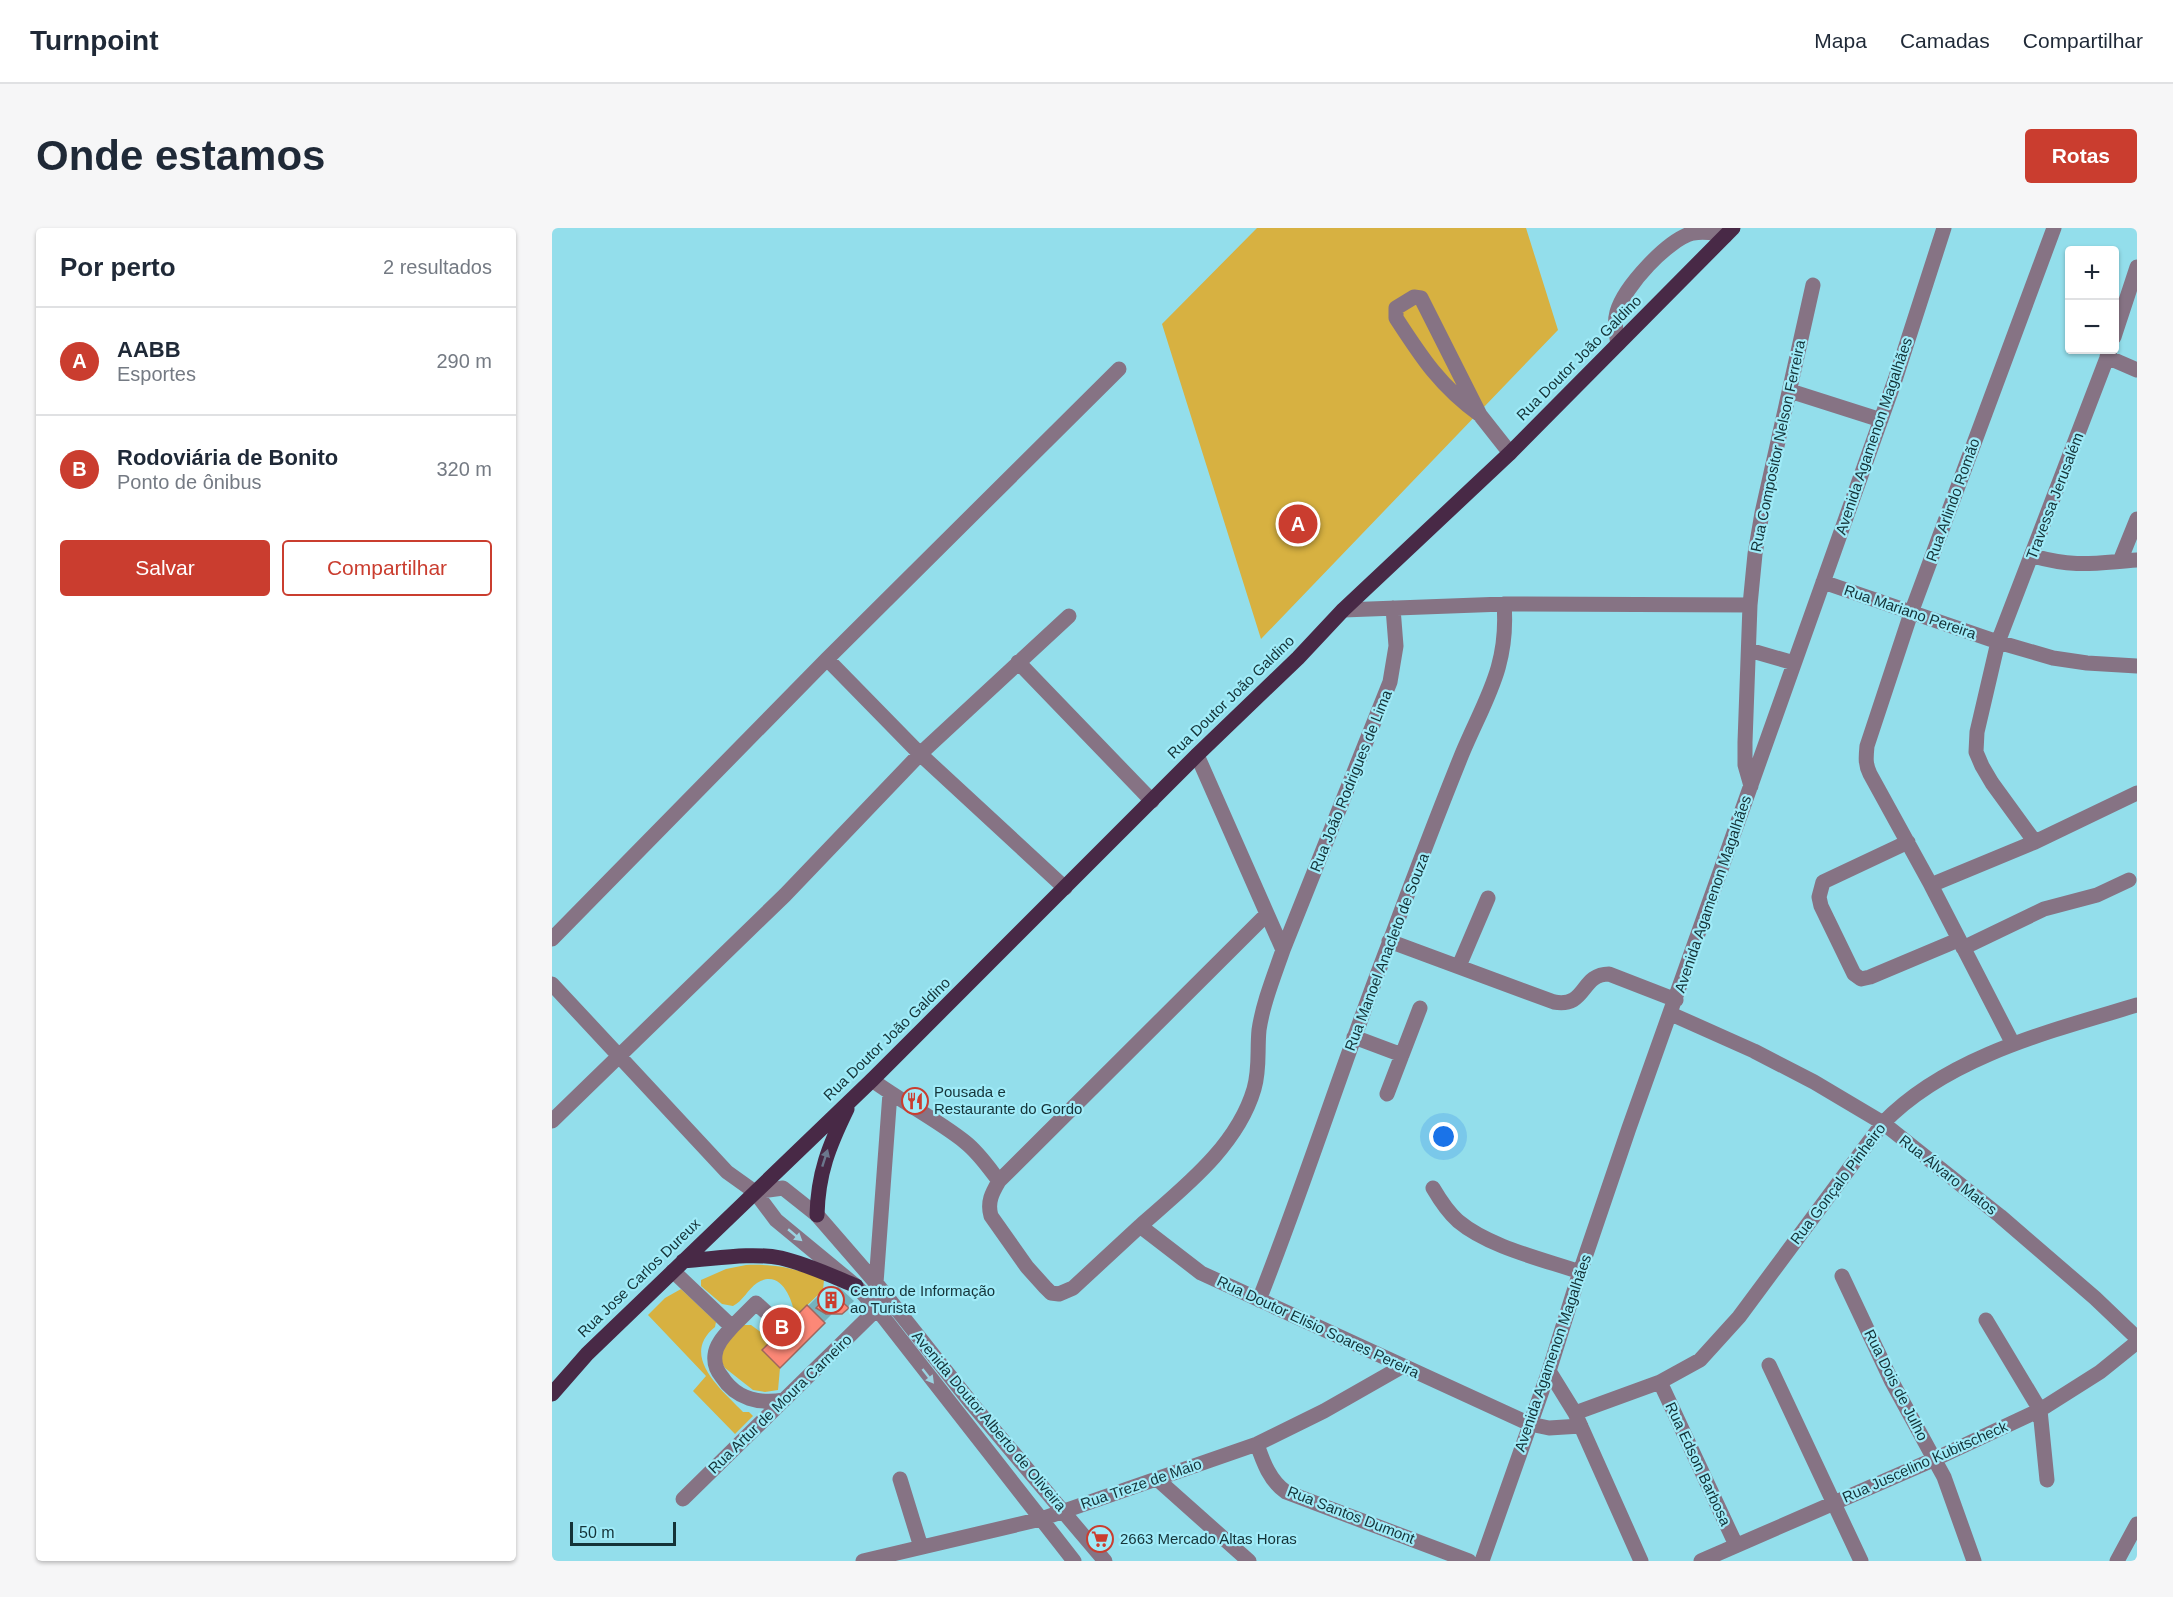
<!DOCTYPE html>
<html lang="pt">
<meta charset="utf-8">
<style>
body{margin:0;font-family:Arial,sans-serif;background:#f6f6f7;color:#1f2937}
.controls{position:absolute;right:18px;top:18px;display:grid;overflow:hidden;border-radius:6px;box-shadow:0 2px 4px #0004}
.controls button{width:54px;height:54px;display:grid;place-items:center;padding:0;border:0;border-bottom:2px solid #e0e1e3;background:#fff;color:#1f2937;font:30px sans-serif}
.scale{position:absolute;left:18px;bottom:15px;width:106px;box-sizing:border-box;padding-left:6px;border:3px solid #143338;border-top:0;font-size:16px;line-height:21px;white-space:nowrap;color:#143338;-webkit-text-stroke:4px #a0ebf8;paint-order:stroke}
.you{position:absolute;left:892px;top:909px;width:21px;height:21px;margin:-15px;border:4px solid #fff;border-radius:50%;background:#1a73e8;box-shadow:0 0 0 9px #1a73e833}
.badge{display:grid;place-items:center;width:39px;height:39px;border-radius:50%;background:#ca3d2f;color:#fff;font-size:20px;font-weight:700}
.pin{position:absolute;translate:-50% -50%;border:3px solid #fff;box-shadow:0 2px 6px #0006}
.list{margin:0;padding:0;list-style:none}
h2{display:flex;justify-content:space-between;align-items:center;height:78px;margin:0;padding:0 24px;font-size:26px}
h2 small{font-size:20px;font-weight:400;color:#747a83}
.list li{display:grid;grid-template-columns:39px 1fr auto;gap:18px;align-items:center;box-sizing:border-box;height:108px;padding:0 24px;border-top:2px solid #e0e1e3}
.list b{display:block;font-size:22px;white-space:nowrap}
.list p{margin:0;font-size:20px;white-space:nowrap;color:#747a83}
.list em{font-size:20px;font-style:normal;color:#747a83}
.actions{display:flex;gap:12px;padding:18px 24px}
.actions a{flex:1;padding:14px 0;border:2px solid #ca3d2f;border-radius:6px;text-align:center;font-size:21px;color:#ca3d2f}
.actions .main{background:#ca3d2f;color:#fff}
.map{position:relative;flex:none;width:1585px;height:1333px;overflow:hidden;border-radius:6px}
header{display:flex;align-items:center;gap:36px;box-sizing:border-box;height:84px;padding:0 30px;background:#fff;border-bottom:2px solid #e0e1e3}
header strong{font-size:28px}
nav{display:flex;gap:33px;margin-inline-start:auto;font-size:21px}
.intro{display:flex;align-items:center;justify-content:space-between;box-sizing:border-box;height:144px;padding:0 36px}
h1{margin:0;font-size:42px}
.button{padding:15px 27px;border-radius:6px;background:#ca3d2f;color:#fff;font-size:21px;font-weight:700}
main{display:flex;gap:36px;padding:0 36px}
aside{flex:1;background:#fff;border-radius:6px;box-shadow:0 2px 4px #0004}
.map>svg:first-child{display:block}
</style>
<header>
<strong>Turnpoint</strong>
<nav><a>Mapa</a><a>Camadas</a><a>Compartilhar</a></nav>
</header>
<div class="intro"><h1>Onde estamos</h1><a class="button">Rotas</a></div>
<main>
<aside>
<h2>Por perto<small>2 resultados</small></h2>
<ul class="list">
<li><span class="badge">A</span><div><b>AABB</b><p>Esportes</p></div><em>290 m</em></li>
<li><span class="badge">B</span><div><b>Rodoviária de Bonito</b><p>Ponto de ônibus</p></div><em>320 m</em></li>
</ul>
<div class="actions"><a class="main">Salvar</a><a>Compartilhar</a></div>
</aside>
<div class="map">
<svg width="1585" height="1333" viewBox="0 0 1585 1333">
<rect width="100%" height="100%" fill="#93deeb"/>
<path fill="#d7b141" d="M705,0h269l32,102 -297,309 -99,-315z
M194,1037c30,-1 50,3 78,15l-1,10 -28,27c-2,-17 -14,-49 -38,-34 -9,6 -14,18 -24,23l-11,-2 -21,-18v-6l25,-11z
M129,1061l35,33 -1,5c-36,29 7,63 28,85h6l4,4 -18,18 -42,-43 13,-15 -58,-61 17,-17z
M192,1097h7l11,8 6,12 -6,5 18,18 -2,22 -13,2 -12,-2 -28,-22 -3,-5 -1,-6 2,-12z"/>
<path fill="#0003" d="M286,1058l16,15 -12,12h-9l-53,53 -16,-16 54,-54 5,6z"/>
<path fill="#fc8877" stroke="#9f665d" stroke-width="1.5" d="M279,1064l18,16 -7,6h-16l-10,-6z
M255,1077l18,18 -45,45 -18,-18z"/>
<g fill="none" stroke-linecap="round" stroke-linejoin="round">
<path stroke="#867384" stroke-width="15" d="M1562,109l23,-70
M1066,116c-2,-11 -4,-21 -1,-32 7,-25 51,-73 76,-79 12,-2 21,0 32,3
M1555,129l30,13
M1238,163l91,29
M928,187c-40,-29 -58,-57 -84,-97v-10l18,-11 7,1 59,117 30,38
M1481,328c43,12 61,7 104,4
M1568,333l17,-42
M1271,354l175,60 55,16 34,5 50,3
M791,382l161,-6 246,1
M1197,422l45,13
M275,431l93,95 145,134
M466,434l134,139
M1199,558l-6,-21v-23l5,-137 5,-51 7,-41 51,-228
M1356,614l-85,40 -4,15 2,9 33,68 7,5 9,-2 88,-37
M1483,614l-43,-59 -10,-17 -6,-14 1,-20 21,-90 112,-292
M1379,657l104,-43 102,-49
M0,711l275,-280 292,-290
M837,713l165,61c33,6 26,-28 55,-28l67,26
M1411,720l81,-39 53,-14 32,-15
M731,722l107,-268 6,-36 -3,-38
M907,738l29,-68
M0,756l175,188 28,20 21,28 80,66 21,23 197,252
M1119,786l83,37 60,31 69,41 117,93 95,82 42,40
M802,809l48,18
M1461,816l-82,-159 -61,-111c-5,-10 -4,-17 -3,-28l44,-133 143,-385
M320,852c30,22 64,39 93,62 14,11 24,26 34,39 -7,12 -12,21 -8,35l36,51 18,20 6,6 8,1 14,-6 67,-62 61,47 329,151 19,4 32,-2
M835,866l33,-86
M0,893l233,-226 135,-141 149,-138
M447,953l267,-266
M881,960c7,12 15,24 25,33 31,26 84,38 122,51
M203,964l28,-4 34,27 59,68 96,121 133,157
M588,998c43,-38 97,-79 114,-137 6,-20 3,-39 5,-59 4,-27 15,-54 24,-80l-86,-195
M121,1043l59,56 24,-24 26,24
M1290,1048l50,106 52,95 30,84
M324,1055l14,-190
M707,1072c47,-119 85,-240 131,-359 23,-62 47,-125 72,-187 23,-55 47,-87 42,-150
M1434,1092l54,90 7,70
M180,1099c-7,8 -16,17 -17,28 -1,8 2,16 7,22 14,22 38,27 62,23
M1217,1137l92,196
M997,1143l26,42 66,148
M1108,1154l76,163
M1023,1185l85,-31 40,-22 39,-43 144,-194c65,-67 168,-92 254,-118
M705,1216c6,18 13,37 29,48l183,69
M348,1251l21,68
M605,1251l92,82
M131,1271l201,-197
M311,1333l178,-42 216,-75 67,-33 79,-45
M930,1333l67,-190 31,-99 49,-144 266,-748 49,-152
M1149,1333l234,-102 105,-49 60,-38 37,-30
M1565,1333l20,-37"/>
<path stroke="#482946" stroke-width="15" d="M265,987c1,-42 12,-69 30,-106
M131,1033c32,-2 67,-9 98,-3 26,6 51,18 75,28
M0,1166l35,-40 285,-274 325,-325 101,-97 45,-48 167,-157 223,-225"/>
</g>
<defs><path id="oneway-solid" d="M-6-.8H1V-3.2L6.5 0L1 3.2V.8H-6Z" transform="scale(1.5)"/></defs>
<use fill="#6b778d" href="#oneway-solid" transform="translate(273 930) rotate(-72)"/>
<g fill="#9bd3e1">
<use href="#oneway-solid" transform="translate(243 1007) rotate(40)"/>
<use href="#oneway-solid" transform="translate(376 1148) rotate(52)"/>
</g>
<defs>
<symbol id="restaurant-ring" viewBox="-11 -11 22 22"><circle r="9.5" fill="#a0ebf8" stroke="#ca3d2f" stroke-width="1.5"/><path d="M-5-6h1v4h1v-4h1v4h1v-4h1v5L-1.5 .5V6h-2V.5L-5-1ZM5-6V6H3V1.5H1.5Q1.5-4 5-6Z" fill="#ca3d2f"/></symbol>
<symbol id="building-ring" viewBox="-11 -11 22 22"><circle r="9.5" fill="#a0ebf8" stroke="#ca3d2f" stroke-width="1.5"/><path d="M-4-6H4V6H1V3H-1V6H-4ZM-2.5-4.3h1.7v1.8h-1.7ZM.8-4.3h1.7v1.8H.8ZM-2.5-1h1.7V.8h-1.7ZM.8-1h1.7V.8H.8Z" fill="#ca3d2f"/></symbol>
<symbol id="supermarket-ring" viewBox="-11 -11 22 22"><circle r="9.5" fill="#a0ebf8" stroke="#ca3d2f" stroke-width="1.5"/><path d="M-6-5.5h2.5l.6 2H6L4.5 2H-2.5L-4.4-4H-6ZM-1.5 3.2a1.3 1.3 0 1 0 .1 0ZM3 3.2a1.3 1.3 0 1 0 .1 0Z" fill="#ca3d2f"/></symbol>
</defs>
<g fill-rule="evenodd">
<use href="#restaurant-ring" x="348" y="858" width="30" height="30"/>
<use href="#building-ring" x="264" y="1057" width="30" height="30"/>
<use href="#supermarket-ring" x="533" y="1296" width="30" height="30"/>
</g>
<g text-anchor="middle" stroke-width="4.5" stroke-linejoin="round" paint-order="stroke">
<g font-size="15" fill="#143338" stroke="#a0ebf8">
<text transform="translate(1027 130) rotate(-45)" y="5">Rua Doutor João Galdino</text>
<text transform="translate(1322 208) rotate(-71)" y="5">Avenida Agamenon Magalhães</text>
<text transform="translate(1226 218) rotate(-78)" y="5">Rua Compositor Nelson Ferreira</text>
<text transform="translate(1503 268) rotate(-69)" y="5">Travessa Jerusalém</text>
<text transform="translate(1401 272) rotate(-70)" y="5">Rua Arlindo Romão</text>
<text transform="translate(1358 384) rotate(19)" y="5">Rua Mariano Pereira</text>
<text transform="translate(679 469) rotate(-44)" y="5">Rua Doutor João Galdino</text>
<text transform="translate(799 553) rotate(-68)" y="5">Rua João Rodrigues de Lima</text>
<text transform="translate(1161 666) rotate(-71)" y="5">Avenida Agamenon Magalhães</text>
<text transform="translate(835 724) rotate(-69)" y="5">Rua Manoel Anacleto de Souza</text>
<text transform="translate(335 811) rotate(-44)" y="5">Rua Doutor João Galdino</text>
<text transform="translate(1396 947) rotate(38)" y="5">Rua Álvaro Matos</text>
<text transform="translate(1286 956) rotate(-53)" y="5">Rua Gonçalo Pinheiro</text>
<text transform="translate(87 1050) rotate(-44)" y="5">Rua Jose Carlos Dureux</text>
<text transform="translate(766 1099) rotate(25)" y="5">Rua Doutor Elisio Soares Pereira</text>
<text transform="translate(1001 1125) rotate(-71)" y="5">Avenida Agamenon Magalhães</text>
<text transform="translate(1344 1157) rotate(63)" y="5">Rua Dois de Julho</text>
<text transform="translate(228 1176) rotate(-44)" y="5">Rua Artur de Moura Carneiro</text>
<text transform="translate(437 1193) rotate(50)" y="5">Avenida Doutor Alberto de Oliveira</text>
<text transform="translate(1373 1234) rotate(-24)" y="5">Rua Juscelino Kubitscheck</text>
<text transform="translate(1146 1236) rotate(65)" y="5">Rua Edson Barbosa</text>
<text transform="translate(589 1256) rotate(-19)" y="5">Rua Treze de Maio</text>
<text transform="translate(799 1287) rotate(21)" y="5">Rua Santos Dumont</text>
</g>
<g font-size="15" fill="#143338" stroke="#a0ebf8" text-anchor="start">
<text x="382" y="869">Pousada e<tspan x="382" dy="17">Restaurante do Gordo</tspan></text>
<text x="298" y="1068">Centro de Informação<tspan x="298" dy="17">ao Turista</tspan></text>
<text x="568" y="1316">2663 Mercado Altas Horas</text>
</g>
</g>
</svg>
<div class="controls">
<button>+</button>
<button>−</button>
</div>
<div class="scale">50 m</div>
<div class="you"></div>
<div class="pin badge" style="left:746px;top:296px">A</div>
<div class="pin badge" style="left:230px;top:1099px">B</div>
</div>
</main>
